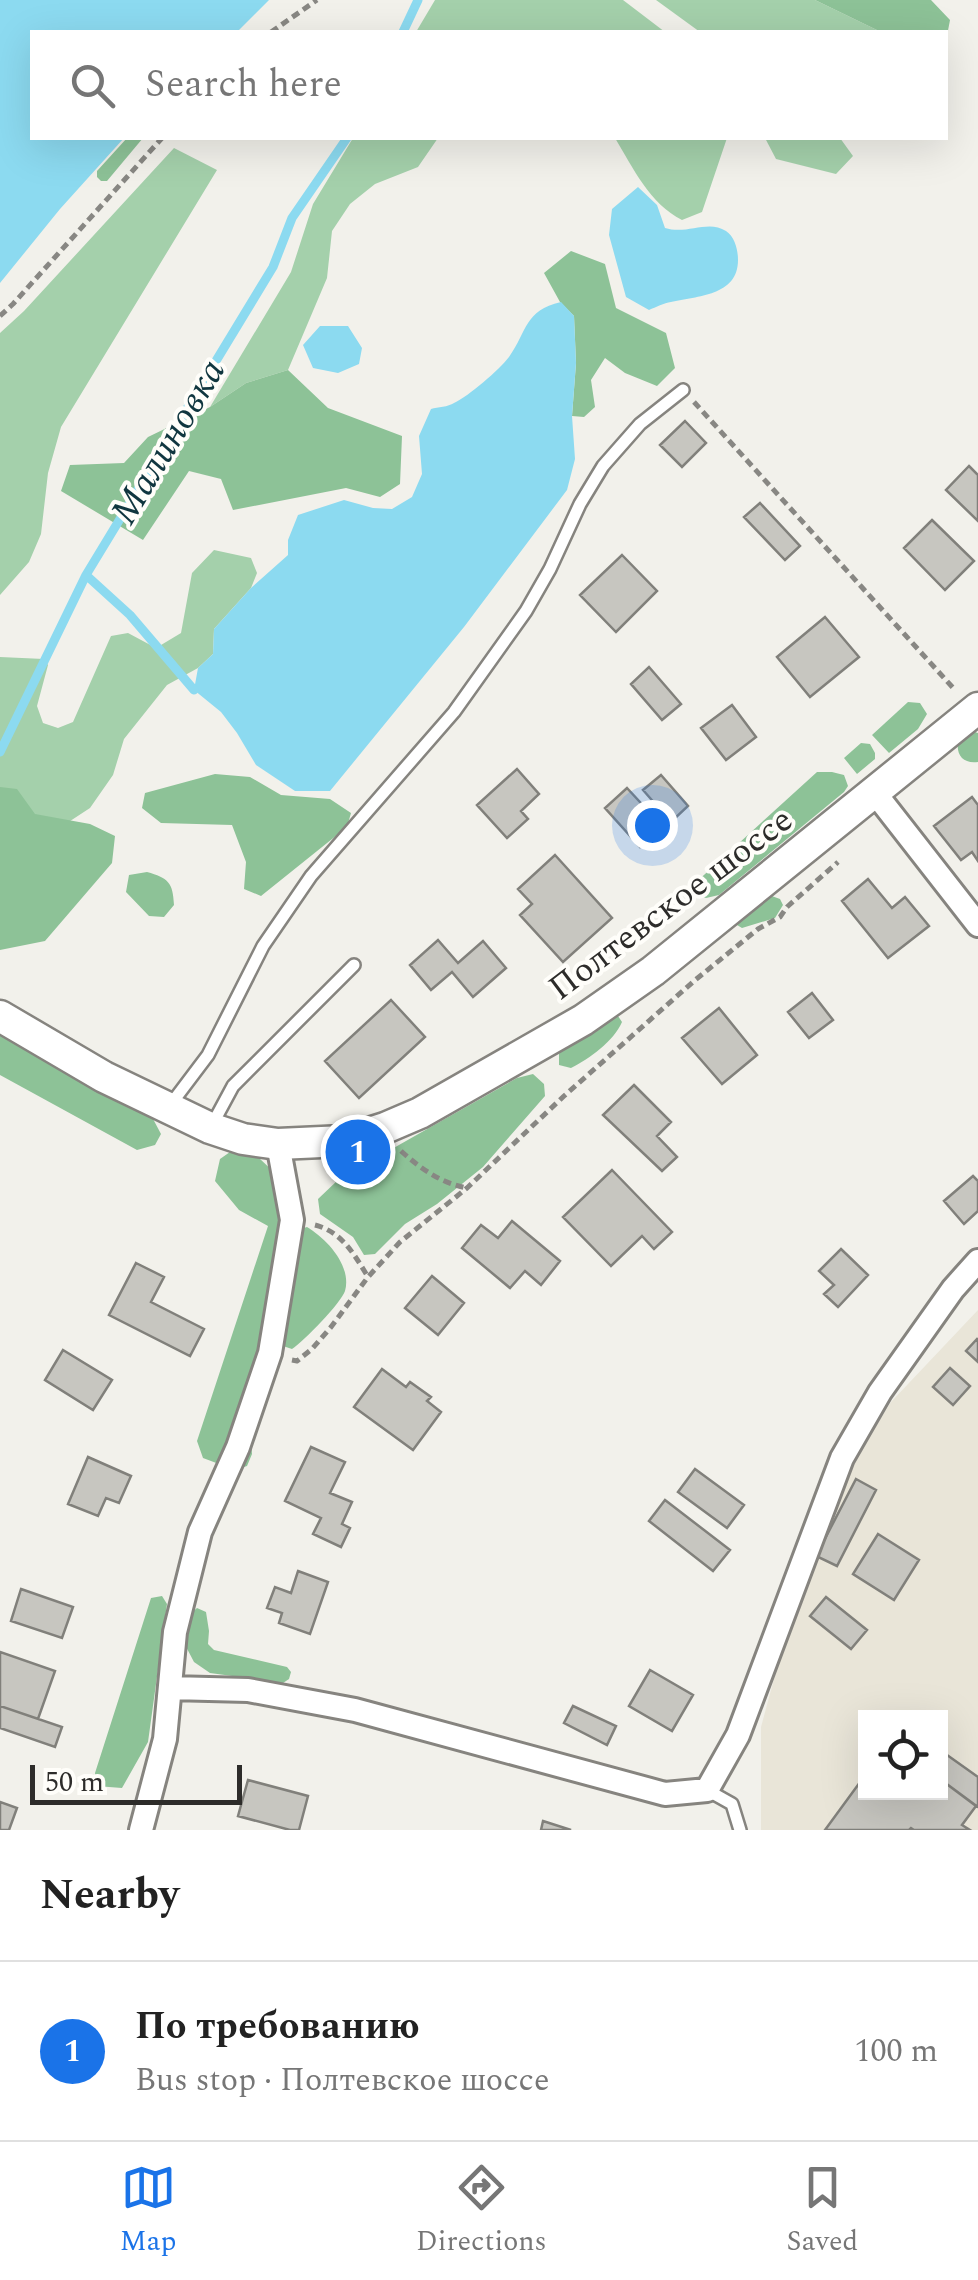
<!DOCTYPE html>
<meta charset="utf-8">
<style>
body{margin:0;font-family:Spectral,serif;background:#f6f6f6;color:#222}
.controls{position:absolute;right:30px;bottom:30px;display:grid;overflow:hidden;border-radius:0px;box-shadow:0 10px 40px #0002}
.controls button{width:90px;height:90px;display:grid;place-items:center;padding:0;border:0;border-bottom:2px solid #e0e0e0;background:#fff;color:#222;font:50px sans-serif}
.scale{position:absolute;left:30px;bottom:25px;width:212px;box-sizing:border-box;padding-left:10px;border:5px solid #2d2c2a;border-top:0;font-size:28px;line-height:35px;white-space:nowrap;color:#2d2c2a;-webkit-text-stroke:8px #fffefa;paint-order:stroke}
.you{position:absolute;left:652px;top:825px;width:35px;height:35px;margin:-25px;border:8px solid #fff;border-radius:50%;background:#1a73e8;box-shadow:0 0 0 15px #1a73e833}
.badge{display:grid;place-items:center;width:65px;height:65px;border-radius:50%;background:#1a73e8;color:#fff;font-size:32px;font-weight:700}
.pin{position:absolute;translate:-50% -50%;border:5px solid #fff;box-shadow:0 2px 10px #0006}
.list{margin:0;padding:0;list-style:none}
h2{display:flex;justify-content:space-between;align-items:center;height:130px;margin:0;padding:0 40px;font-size:42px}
h2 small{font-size:32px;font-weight:400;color:#767676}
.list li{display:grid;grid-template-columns:65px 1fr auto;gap:30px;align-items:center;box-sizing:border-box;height:180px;padding:0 40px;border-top:2px solid #e0e0e0}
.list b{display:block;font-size:38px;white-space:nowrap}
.list p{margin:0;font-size:32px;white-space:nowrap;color:#767676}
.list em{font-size:32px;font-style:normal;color:#767676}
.icon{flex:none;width:55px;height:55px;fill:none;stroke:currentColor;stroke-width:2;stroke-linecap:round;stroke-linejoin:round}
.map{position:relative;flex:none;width:978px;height:1830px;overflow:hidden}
.search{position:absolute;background:#fff;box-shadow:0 10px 40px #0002;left:30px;right:30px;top:30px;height:110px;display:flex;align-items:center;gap:25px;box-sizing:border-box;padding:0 35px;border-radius:0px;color:#767676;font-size:38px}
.sheet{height:310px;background:#fff}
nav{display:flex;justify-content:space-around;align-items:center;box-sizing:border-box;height:140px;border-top:2px solid #e0e0e0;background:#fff;font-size:28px;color:#767676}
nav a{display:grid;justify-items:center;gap:5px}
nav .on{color:#1a73e8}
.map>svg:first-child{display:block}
</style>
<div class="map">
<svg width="978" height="1830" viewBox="0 0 978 1830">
<rect width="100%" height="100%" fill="#f2f1eb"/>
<path fill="#e9e5d8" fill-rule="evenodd" d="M978,1310v520h-217v-103l45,-166 54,-110 31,-49zM866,1718h74v74h-74z"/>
<path fill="#a4d0ab" d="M435,0h188l42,32h-249z
M656,0h159l66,32h-181z
M353,138h85l-20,29 -43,17 -25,20 -18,27 -5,47 -39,92 -42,13 -36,24 81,-135 22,-68z
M615,138h112l-25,74 -20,8c-32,-16 -49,-52 -67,-82z
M765,138h75l13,18 -17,18 -60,-15z
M174,148l43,22 -156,257 -13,46 -7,61 -12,28 -29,33v-262l24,-22z
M214,550l37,8 6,15 -6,15 -37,41 -1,25 -15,14 -31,17 -43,54 -11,36 -23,33 -55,36 -35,13v-200l44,2 4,6 -11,41 6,17 15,5 15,-6 38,-86 17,-3 28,15 25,-15 11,-60z"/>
<path fill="#8dc297" d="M815,0h116l19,20 -4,21v-9h-65z
M127,138h16l-36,43h-6l-4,-4v-6z
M571,251l34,13 11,44 50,25 9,35 -18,18 -32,-13 -20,-15 -14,22 4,27 -11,10 -12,-1 4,-53 -2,-47 -14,-14 -16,-29z
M288,370l40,38 74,28 -2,48 -20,13 -34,-9 -113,22 -12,-31 -32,-8 -46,69 -82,-49 9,-26 54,-2 24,-26 62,-30 36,-24z
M908,702l12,1 7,11 -9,15 -29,24 -17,-18z
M972,731l6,2v29c-14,2 -22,-6 -20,-20z
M861,743l9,1 5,9v6l-18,15 -13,-16z
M817,772h15l12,3 4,11 -4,6 -125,103 -13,3 -8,-3 -5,-10z
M215,774l35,3 31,18 49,4 21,14 -4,14 -86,69 -17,-7 2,-27 -14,-37 -71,-2 -19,-15 3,-15z
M0,787l17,2 18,25 55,10 25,12 -3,27 -67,78 -45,9z
M147,872c21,6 26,10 27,33l-10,12 -15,-1 -23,-24 3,-17z
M769,895l11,4 3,6 -8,13 -33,10 -10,-6z
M616,1013l6,9c-8,19 -33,37 -51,46l-12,-3v-11l4,-10z
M0,1032l152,85 9,17 -6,11 -18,5 -137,-75z
M533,1074l11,10 1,12 -62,71 -46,37 -32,20 -30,30 -11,1 -11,-18 -33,-23 -2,-15 21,-20 178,-101z
M230,1152l29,6 17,16 7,45 -32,222 1,13 -5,12 -12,4 -32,-12 -6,-17 71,-215 -29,-16 -24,-29 5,-22z
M307,1227c20,12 45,39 38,64 -4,12 -41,50 -53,58l-9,-3 -4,-8 18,-108z
M162,1596l5,8 -19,138 -26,46 -26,-2 -1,-13 56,-175z
M197,1608l9,4 3,19 -1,13 6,6 73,17 4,5 -2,7 -6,4 -73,-10 -16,-11 -11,-21 7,-27z"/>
<path fill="#8cdaf0" d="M0,0h269l-32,32h-205v106h92l-64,71 -60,74z
M638,187l19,18 8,23c22,7 43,-9 61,3 9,6 12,19 12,29 0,36 -41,36 -67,42 -7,1 -15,5 -22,8l-23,-13 -17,-62 3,-26z
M561,302l13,14 2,47 -4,53 3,43 -8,31 -103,137 -134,164h-35l-39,-26 -19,-32 -16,-21 -27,-22 4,-22 15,-14 1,-25 37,-41 37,-33v-15l10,-25 46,-15 29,8 19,1 20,-12 10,-23 -3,-38 12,-27c7,-2 17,-2 23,-6 15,-7 45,-33 55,-46 19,-27 15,-46 52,-55z
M320,326h28l14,22 -3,16 -21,9 -25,-5 -10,-23z"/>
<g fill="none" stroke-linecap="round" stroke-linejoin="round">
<path stroke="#8cdaf0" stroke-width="9" d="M403,32l15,-32
M86,575l44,40 64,75
M0,752l86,-177 187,-308 19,-49 55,-80"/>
</g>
<path fill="#c7c6c0" stroke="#81807b" stroke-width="2.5" d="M685,421l21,22 -24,24 -22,-22z
M969,466l9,9v46l-32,-31z
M760,503l40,43 -15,14 -41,-43z
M932,520l42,41 -29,29 -41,-42z
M622,555l35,36 -41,41 -36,-37z
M825,617l34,40 -49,40 -33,-40z
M649,667l32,37 -19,16 -31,-36z
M732,705l24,32 -30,23 -25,-32z
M517,769l22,25 -18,17 7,8 -21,19 -30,-33z
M661,775l27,31 -17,16 -28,-32z
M627,788l35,38 -22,21 -35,-39z
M972,797l6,8v56l-6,-9 -11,8 -27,-34z
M555,855l57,63 -49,44 -43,-47 12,-11 -14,-15z
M868,879l24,29 13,-11 24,29 -41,32 -46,-57z
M438,940l20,23 25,-22 23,27 -33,29 -21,-25 -21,18 -21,-25z
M812,993l21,27 -24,18 -21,-26z
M391,1000l34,37 -66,61 -34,-37z
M719,1008l38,47 -35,29 -40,-46z
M634,1085l37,37 -14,14 20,21 -15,14 -59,-56z
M612,1170l60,62 -18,17 -12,-13 -31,30 -48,-49z
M973,1176l5,5v30l-14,13 -20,-23z
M512,1221l48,40 -19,24 -16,-14 -15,17 -48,-40 19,-23 17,13z
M841,1249l27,26 -30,32 -14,-13 10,-9 -15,-14z
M136,1263l28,14 -13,25 53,27 -14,27 -81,-41z
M432,1276l32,27 -26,32 -33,-27z
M977,1339l1,1v22l-12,-11z
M63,1350l49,30 -19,30 -48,-30z
M950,1368l20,18 -17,19 -20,-18z
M382,1369l24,18 4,-5 21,15 -4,4 14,11 -28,38 -59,-43z
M311,1447l34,15 -15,31 22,9 -10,22 8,4 -9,19 -28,-13 8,-16 -36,-17z
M88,1457l43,19 -12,27 -13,-5 -8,18 -30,-12z
M695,1469l49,36 -17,23 -49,-36z
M856,1479l20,11 -39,76 -21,-10z
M665,1500l65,50 -17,21 -64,-50z
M878,1534l41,26 -25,40 -41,-26z
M298,1571l30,11 -18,52 -31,-11 3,-10 -15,-5 8,-21 16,6z
M21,1589l52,18 -11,31 -51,-17z
M826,1597l41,33 -16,19 -41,-33z
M0,1652l55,19 -17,48 -38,-13z
M650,1670l43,25 -21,36 -43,-25z
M0,1706l62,21 -7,20 -55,-19z
M573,1706l43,20 -9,19 -43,-22z
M940,1750l38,27v30l-38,-28z
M866,1774v18h74v-13l36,27 -14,19 8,5h-56l-3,-2 -2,2h-84z
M248,1780l60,16 -9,34h-9l-52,-14z
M0,1802l17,6 -8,22h-9z
M543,1821l28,9h-30z"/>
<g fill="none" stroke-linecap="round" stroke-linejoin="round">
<defs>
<path id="service" d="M168,1108l40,-53 55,-109 48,-70 143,-164 72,-101 24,-42 30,-65 23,-38 37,-42 43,-34
M212,1125l21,-39 121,-121
M707,1790l25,14 8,26"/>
<path id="minor" d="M875,793l103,132
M170,1688l78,2 107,20 310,84 42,-4 31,-55 104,-277 38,-66 73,-103 25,-28
M141,1830l24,-91 10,-107 25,-100 38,-85 32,-94 22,-133 -14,-76"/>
<path id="tertiary" d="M0,1016l104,61 106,51 33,11 35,5 66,-3 41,-13 35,-15 163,-93 70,-49 325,-263"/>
</defs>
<use href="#service" stroke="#86847f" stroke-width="16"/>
<use href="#minor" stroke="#86847f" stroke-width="28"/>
<use href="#tertiary" stroke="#86847f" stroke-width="35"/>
<path stroke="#888783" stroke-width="5" stroke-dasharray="8 5" stroke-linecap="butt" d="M271,32l46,-32
M0,316l13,-12 149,-166
M694,402l261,288
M401,1151c20,18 40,32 66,37
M315,1225c27,7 39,29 53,52
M292,1360l5,1 15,-12 19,-22 37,-50 32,-35 67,-54 97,-92 130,-115 64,-52 22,-12 7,-10 51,-45"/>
<use href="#service" stroke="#fff" stroke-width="11"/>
<use href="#minor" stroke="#fff" stroke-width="22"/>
<use href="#tertiary" stroke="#fff" stroke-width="30"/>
</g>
<g text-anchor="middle" stroke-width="8" stroke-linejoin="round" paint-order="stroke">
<g font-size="35" fill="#2d2c2a" stroke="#fffefa">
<text transform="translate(670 903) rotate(-37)" y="12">Полтевское шоссе</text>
</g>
<g font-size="38" font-style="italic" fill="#10363f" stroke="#fffefa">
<text transform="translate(167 441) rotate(-59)" y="13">Малиновка</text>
</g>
</g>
</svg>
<div class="controls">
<button><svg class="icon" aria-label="locate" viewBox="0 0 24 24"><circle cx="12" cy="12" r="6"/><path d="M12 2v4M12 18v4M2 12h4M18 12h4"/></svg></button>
</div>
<div class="scale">50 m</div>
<div class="you"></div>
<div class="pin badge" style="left:358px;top:1152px">1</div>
<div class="search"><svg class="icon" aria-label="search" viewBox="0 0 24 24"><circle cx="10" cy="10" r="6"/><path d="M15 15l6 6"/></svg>Search here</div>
</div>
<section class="sheet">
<h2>Nearby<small></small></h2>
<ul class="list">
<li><span class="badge">1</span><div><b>По требованию</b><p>Bus stop · Полтевское шоссе</p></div><em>100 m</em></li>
</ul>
</section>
<nav>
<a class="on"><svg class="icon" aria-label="map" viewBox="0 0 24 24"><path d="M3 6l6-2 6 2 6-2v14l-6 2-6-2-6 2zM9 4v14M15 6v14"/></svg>Map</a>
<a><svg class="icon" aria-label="directions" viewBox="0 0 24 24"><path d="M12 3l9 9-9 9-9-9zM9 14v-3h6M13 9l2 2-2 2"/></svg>Directions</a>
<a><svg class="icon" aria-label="saved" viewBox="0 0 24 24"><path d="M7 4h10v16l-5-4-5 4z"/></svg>Saved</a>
</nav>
